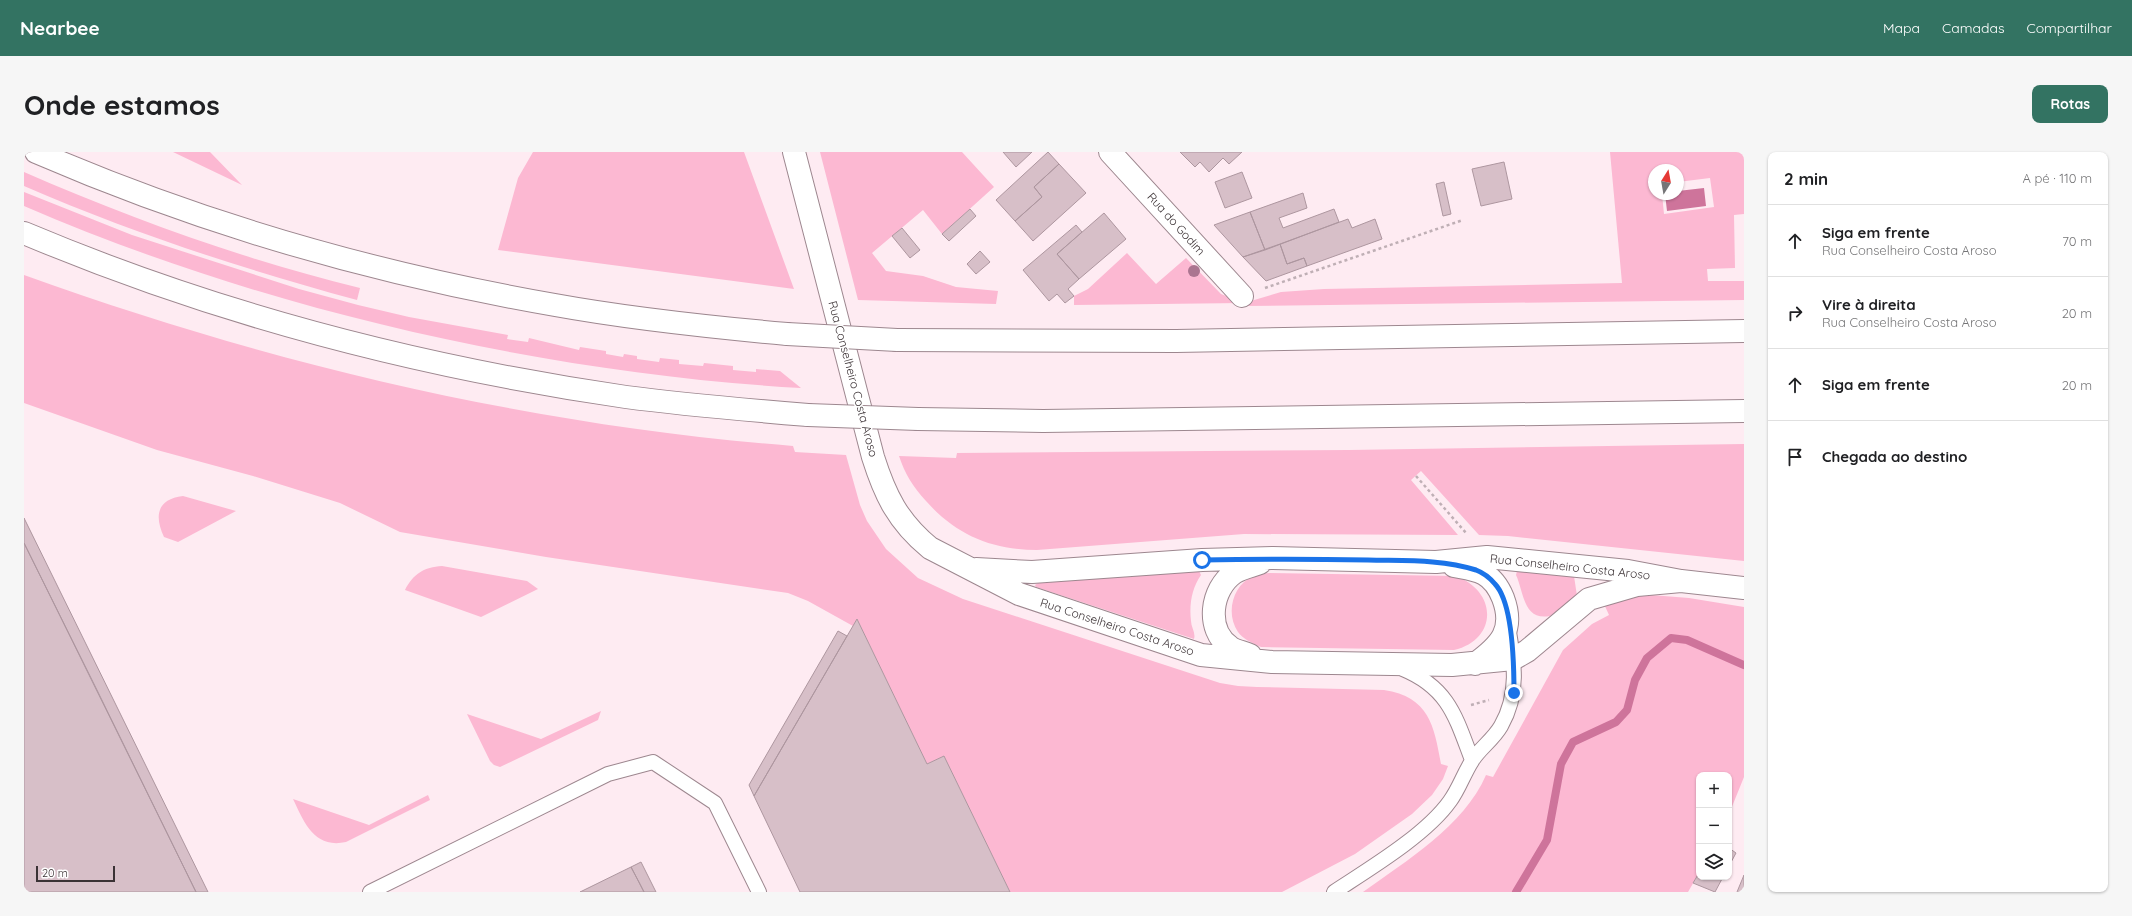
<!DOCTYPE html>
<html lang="pt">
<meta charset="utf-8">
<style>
body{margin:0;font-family:Quicksand,sans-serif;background:#f6f6f6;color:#202124}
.controls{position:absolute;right:12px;bottom:12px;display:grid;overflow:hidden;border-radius:8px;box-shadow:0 1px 3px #0004}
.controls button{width:36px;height:36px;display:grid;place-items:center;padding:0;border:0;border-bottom:1px solid #e0e0e0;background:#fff;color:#202124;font:20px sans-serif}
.compass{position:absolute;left:1624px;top:12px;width:36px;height:36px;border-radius:50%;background:#fff;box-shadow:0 1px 3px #0004;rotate:11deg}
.scale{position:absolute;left:12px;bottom:10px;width:79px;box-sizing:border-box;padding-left:4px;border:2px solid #3b3235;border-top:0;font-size:11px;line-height:14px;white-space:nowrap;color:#3b3235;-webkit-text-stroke:3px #fff;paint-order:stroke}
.stop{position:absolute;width:12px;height:12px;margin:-9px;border:3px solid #1a73e8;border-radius:50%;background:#fff}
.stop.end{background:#1a73e8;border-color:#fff;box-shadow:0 1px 4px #0008}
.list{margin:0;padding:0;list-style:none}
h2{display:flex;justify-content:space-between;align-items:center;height:52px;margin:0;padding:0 16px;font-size:17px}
h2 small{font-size:13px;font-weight:400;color:#757577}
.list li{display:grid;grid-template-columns:26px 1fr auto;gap:12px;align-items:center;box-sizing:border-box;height:72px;padding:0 16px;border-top:1px solid #e0e0e0}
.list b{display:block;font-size:15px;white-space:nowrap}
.list p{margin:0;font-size:13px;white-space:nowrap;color:#757577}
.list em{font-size:13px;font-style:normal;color:#757577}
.icon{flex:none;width:22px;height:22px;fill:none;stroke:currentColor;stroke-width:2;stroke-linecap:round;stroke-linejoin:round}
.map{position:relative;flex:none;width:1720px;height:740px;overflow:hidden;border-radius:8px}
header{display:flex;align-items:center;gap:24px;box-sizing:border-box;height:56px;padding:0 20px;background:#337362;color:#fff}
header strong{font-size:19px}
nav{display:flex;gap:22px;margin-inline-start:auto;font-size:14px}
.intro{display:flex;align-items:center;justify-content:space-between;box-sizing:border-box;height:96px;padding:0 24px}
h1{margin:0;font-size:28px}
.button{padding:10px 18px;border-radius:8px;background:#337362;color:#fff;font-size:14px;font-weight:700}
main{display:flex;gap:24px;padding:0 24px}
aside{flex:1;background:#fff;border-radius:8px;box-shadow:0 1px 3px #0004}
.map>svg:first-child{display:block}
</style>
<header>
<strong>Nearbee</strong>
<nav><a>Mapa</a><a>Camadas</a><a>Compartilhar</a></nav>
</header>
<div class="intro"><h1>Onde estamos</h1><a class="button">Rotas</a></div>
<main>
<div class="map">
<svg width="1720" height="740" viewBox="0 0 1720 740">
<rect width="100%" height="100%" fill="#feebf2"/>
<path fill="#fcb8d2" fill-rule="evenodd" d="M149,0h37l32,33z
M509,0h211l50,137 -296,-39 20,-72z
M796,0h142l32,35 -52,47 -19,-24 -51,43 14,18 37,5 33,11 42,4 -2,13 -138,-4z
M1586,0h134v62l-10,1 1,53 -28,1 1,12h36v19l-500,6 -1,-3 -169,2v-9l14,-7 39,-36 29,31 30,-26 35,36 23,9 37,-11 43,-3 298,-6zM1630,18h24v12l32,-4 4,29 -50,7 -2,-20h-8z
M0,20c108,47 221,88 336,116l-3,12c-114,-31 -225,-67 -333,-114z
M0,40l108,43 167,54 59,16 51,12 99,18 -1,4 21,3 1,-4 50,12 1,-3 26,4v3l17,3 1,-3 13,2v3l22,3 1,-4 19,2v4l24,2 1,-3 29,3v4l23,2v-3l24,2 21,17c-259,-15 -539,-79 -777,-182z
M0,123c250,90 505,150 769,171l2,6 51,3 14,50 7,16 19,28 32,29 45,21 257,84 18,3 19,1 127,3c45,7 50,35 57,74l7,2 -5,13 -11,16 -20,19 -57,40 -73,38h-272l-66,-136 -17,8 -70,-145 -4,7 -45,-25 -20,-8 -242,-36 -146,-25 -60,-29 -87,-27 -96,-26 -133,-47z
M1720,292v117l-236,-25 -29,-1 -58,-64 -10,9 47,55 -214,-1 -207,16c-45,0 -81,-15 -111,-49 -13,-14 -21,-27 -27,-45l57,2 1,-5 392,-3z
M159,344l53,15 -58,31 -14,-5c-10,-21 -7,-38 19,-41z
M418,414l85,15 11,8 -57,28 -76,-27c8,-16 19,-23 37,-24z
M1175,419l2,4c-9,13 -12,29 -10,46 0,6 5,12 3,18l-158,-52 -1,-2 3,-2z
M1493,419l57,5 3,20 -27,20c-27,5 -26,-24 -34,-41z
M1245,421l186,3c42,14 44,63 -1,74l-193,-3c-9,-4 -18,-8 -23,-15 -13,-19 -5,-47 15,-56 5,-2 11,-2 16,-3z
M1627,443l38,3 55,9v170l-15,37v-39h-30v98l-11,19h-325c43,-31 101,-66 123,-117l7,2 70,-127 29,-26 17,-9 -5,-11 22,-7z
M577,559l-3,9 -98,47 -6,-2 -4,-4 -23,-47 74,25z
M404,643l2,5 -84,42c-32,7 -42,-20 -53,-43l76,26z"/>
<path fill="#ce749b" d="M1680,36l2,18 -39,5 -2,-17h13v-3z"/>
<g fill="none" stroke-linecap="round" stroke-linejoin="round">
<path stroke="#ce749b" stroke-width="8" d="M1492,740l31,-52 14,-76 12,-22 43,-20 11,-12 8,-30 12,-22 24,-20 16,2 57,25"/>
</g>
<path fill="#d7bfc8" stroke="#ad969f" d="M979,0h29l-16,15z
M1024,0l11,12 -25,23 8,10 -27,24 -19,-21z
M1156,0h62l-13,12 -6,-6 -14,14 -9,-10 -5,5z
M1480,10l8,37 -31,7 -9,-37z
M1035,12l27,29 -53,48 -18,-20 27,-24 -8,-10z
M1218,20l10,26 -27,10 -10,-26z
M1420,30l7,32 -8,2 -7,-32z
M1279,41l4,15 -28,10 4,10 51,-19 5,13 -74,28 -15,-38z
M946,57l6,7 -27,25 -7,-7z
M1226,60l15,38 -22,7 -29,-32z
M1080,61l22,26 -47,40 -22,-25z
M1324,67l4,9 23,-9 7,20 -75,27 -3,-8 -17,6 -7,-20z
M1052,73l6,7 -25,22 22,25 -11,10 6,7 -9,7 -8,-9 -8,7 -26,-31z
M878,76l18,22 -10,8 -18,-22z
M1256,92l7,20 17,-6 3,8 -41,15 -23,-24z
M956,99l10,11 -14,12 -9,-10z
M0,366l184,374h-12l-172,-349z
M0,391l72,145 100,204h-172z
M833,467l70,145 17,-8 66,136h-210l-46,-96z
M814,479l9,5 -93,160 -5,-11z
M1705,696l7,5 -7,13z
M617,710l15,30h-12l-4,-8 -9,-17z
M607,715l13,25h-64z
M1675,721v4h24l-8,15 -22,-9z
M1720,723v17h-7z"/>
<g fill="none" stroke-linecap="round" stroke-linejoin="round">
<defs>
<path id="service" d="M1379,517c46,19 53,49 69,91
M346,740l238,-118 45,-12 62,41 44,89
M1310,740c35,-23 92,-57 116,-91 9,-12 14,-28 22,-40 7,-12 21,-21 29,-35 19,-33 13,-65 7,-100"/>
<path id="minor" d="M1086,0l132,144"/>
<path id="secondary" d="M770,0l79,305c12,38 25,65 57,91l89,46 182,61 71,7 180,3 61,-6 14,-8 62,-52 48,-14 44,-4
M1430,414c10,2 21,3 30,8 9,5 15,14 19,24 12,32 -2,47 -28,66
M952,417l56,3 170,-12 71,-2 163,4 51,-5 141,14 53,10 63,7
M1226,503c-6,-3 -15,-4 -20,-8 -25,-18 -19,-58 4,-74 7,-5 18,-7 26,-10"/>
<path id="motorway" d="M12,0c166,72 341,122 519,153 77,14 154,22 232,29
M0,81c192,81 396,134 602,164 60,8 121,13 182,18
M873,188l279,1 568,-10
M894,267l125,2 701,-10"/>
</defs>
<use href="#service" stroke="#9d878f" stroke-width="16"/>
<use href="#minor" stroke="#9d878f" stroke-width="24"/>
<use href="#secondary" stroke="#9d878f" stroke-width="24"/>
<use href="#motorway" stroke="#9d878f" stroke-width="24"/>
<path stroke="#bfafb5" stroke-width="2.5" stroke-dasharray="3 3" stroke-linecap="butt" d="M1241,136l198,-68
M1392,324l51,58
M1447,553l18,-5"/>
<use href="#service" stroke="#fff" stroke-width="14"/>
<use href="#minor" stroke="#fff" stroke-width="22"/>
<use href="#secondary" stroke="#fff" stroke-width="22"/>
<use href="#motorway" stroke="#fff" stroke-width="22"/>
<defs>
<path id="motorway-bridge" d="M763,182l110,6
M784,263l110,4"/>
</defs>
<use href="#motorway-bridge" stroke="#9d878f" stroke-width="24" stroke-linecap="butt"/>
<use href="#motorway-bridge" stroke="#fff" stroke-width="22"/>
</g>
<circle fill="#ab7590" cx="1170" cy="119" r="6"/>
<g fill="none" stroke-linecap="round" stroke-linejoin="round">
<path stroke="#1a73e8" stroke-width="5" d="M1178,408c55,-1 110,-1 166,0 36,1 73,-1 108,10 8,3 14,8 19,14 18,19 19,83 19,109"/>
</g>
<g text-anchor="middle" stroke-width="3" stroke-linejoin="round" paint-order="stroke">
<g font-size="12" fill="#3b3235" stroke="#fff">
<text transform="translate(1152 72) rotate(48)" y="4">Rua do Godim</text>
<text transform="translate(829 227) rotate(75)" y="4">Rua Conselheiro Costa Aroso</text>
<text transform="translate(1546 415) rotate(6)" y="4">Rua Conselheiro Costa Aroso</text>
<text transform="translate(1093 475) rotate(18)" y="4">Rua Conselheiro Costa Aroso</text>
</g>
</g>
</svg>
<div class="controls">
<button>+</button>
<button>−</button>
<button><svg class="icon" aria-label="layers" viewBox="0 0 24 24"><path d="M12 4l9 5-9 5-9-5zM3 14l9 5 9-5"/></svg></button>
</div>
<svg class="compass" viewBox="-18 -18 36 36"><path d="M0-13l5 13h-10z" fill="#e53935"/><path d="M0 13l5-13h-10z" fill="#757577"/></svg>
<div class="scale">20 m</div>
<div class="stop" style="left:1178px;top:408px"></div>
<div class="stop end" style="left:1490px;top:541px"></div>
</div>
<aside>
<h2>2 min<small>A pé · 110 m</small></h2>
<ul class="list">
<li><svg class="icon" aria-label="ahead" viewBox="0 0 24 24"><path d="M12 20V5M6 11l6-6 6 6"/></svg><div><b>Siga em frente</b><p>Rua Conselheiro Costa Aroso</p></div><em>70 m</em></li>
<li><svg class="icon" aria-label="right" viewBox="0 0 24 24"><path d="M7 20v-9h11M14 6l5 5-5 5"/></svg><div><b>Vire à direita</b><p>Rua Conselheiro Costa Aroso</p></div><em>20 m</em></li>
<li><svg class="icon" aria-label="ahead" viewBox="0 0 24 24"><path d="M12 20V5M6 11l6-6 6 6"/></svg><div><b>Siga em frente</b></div><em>20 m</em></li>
<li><svg class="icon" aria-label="arrive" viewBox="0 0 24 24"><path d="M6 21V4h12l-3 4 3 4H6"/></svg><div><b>Chegada ao destino</b></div></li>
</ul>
</aside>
</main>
